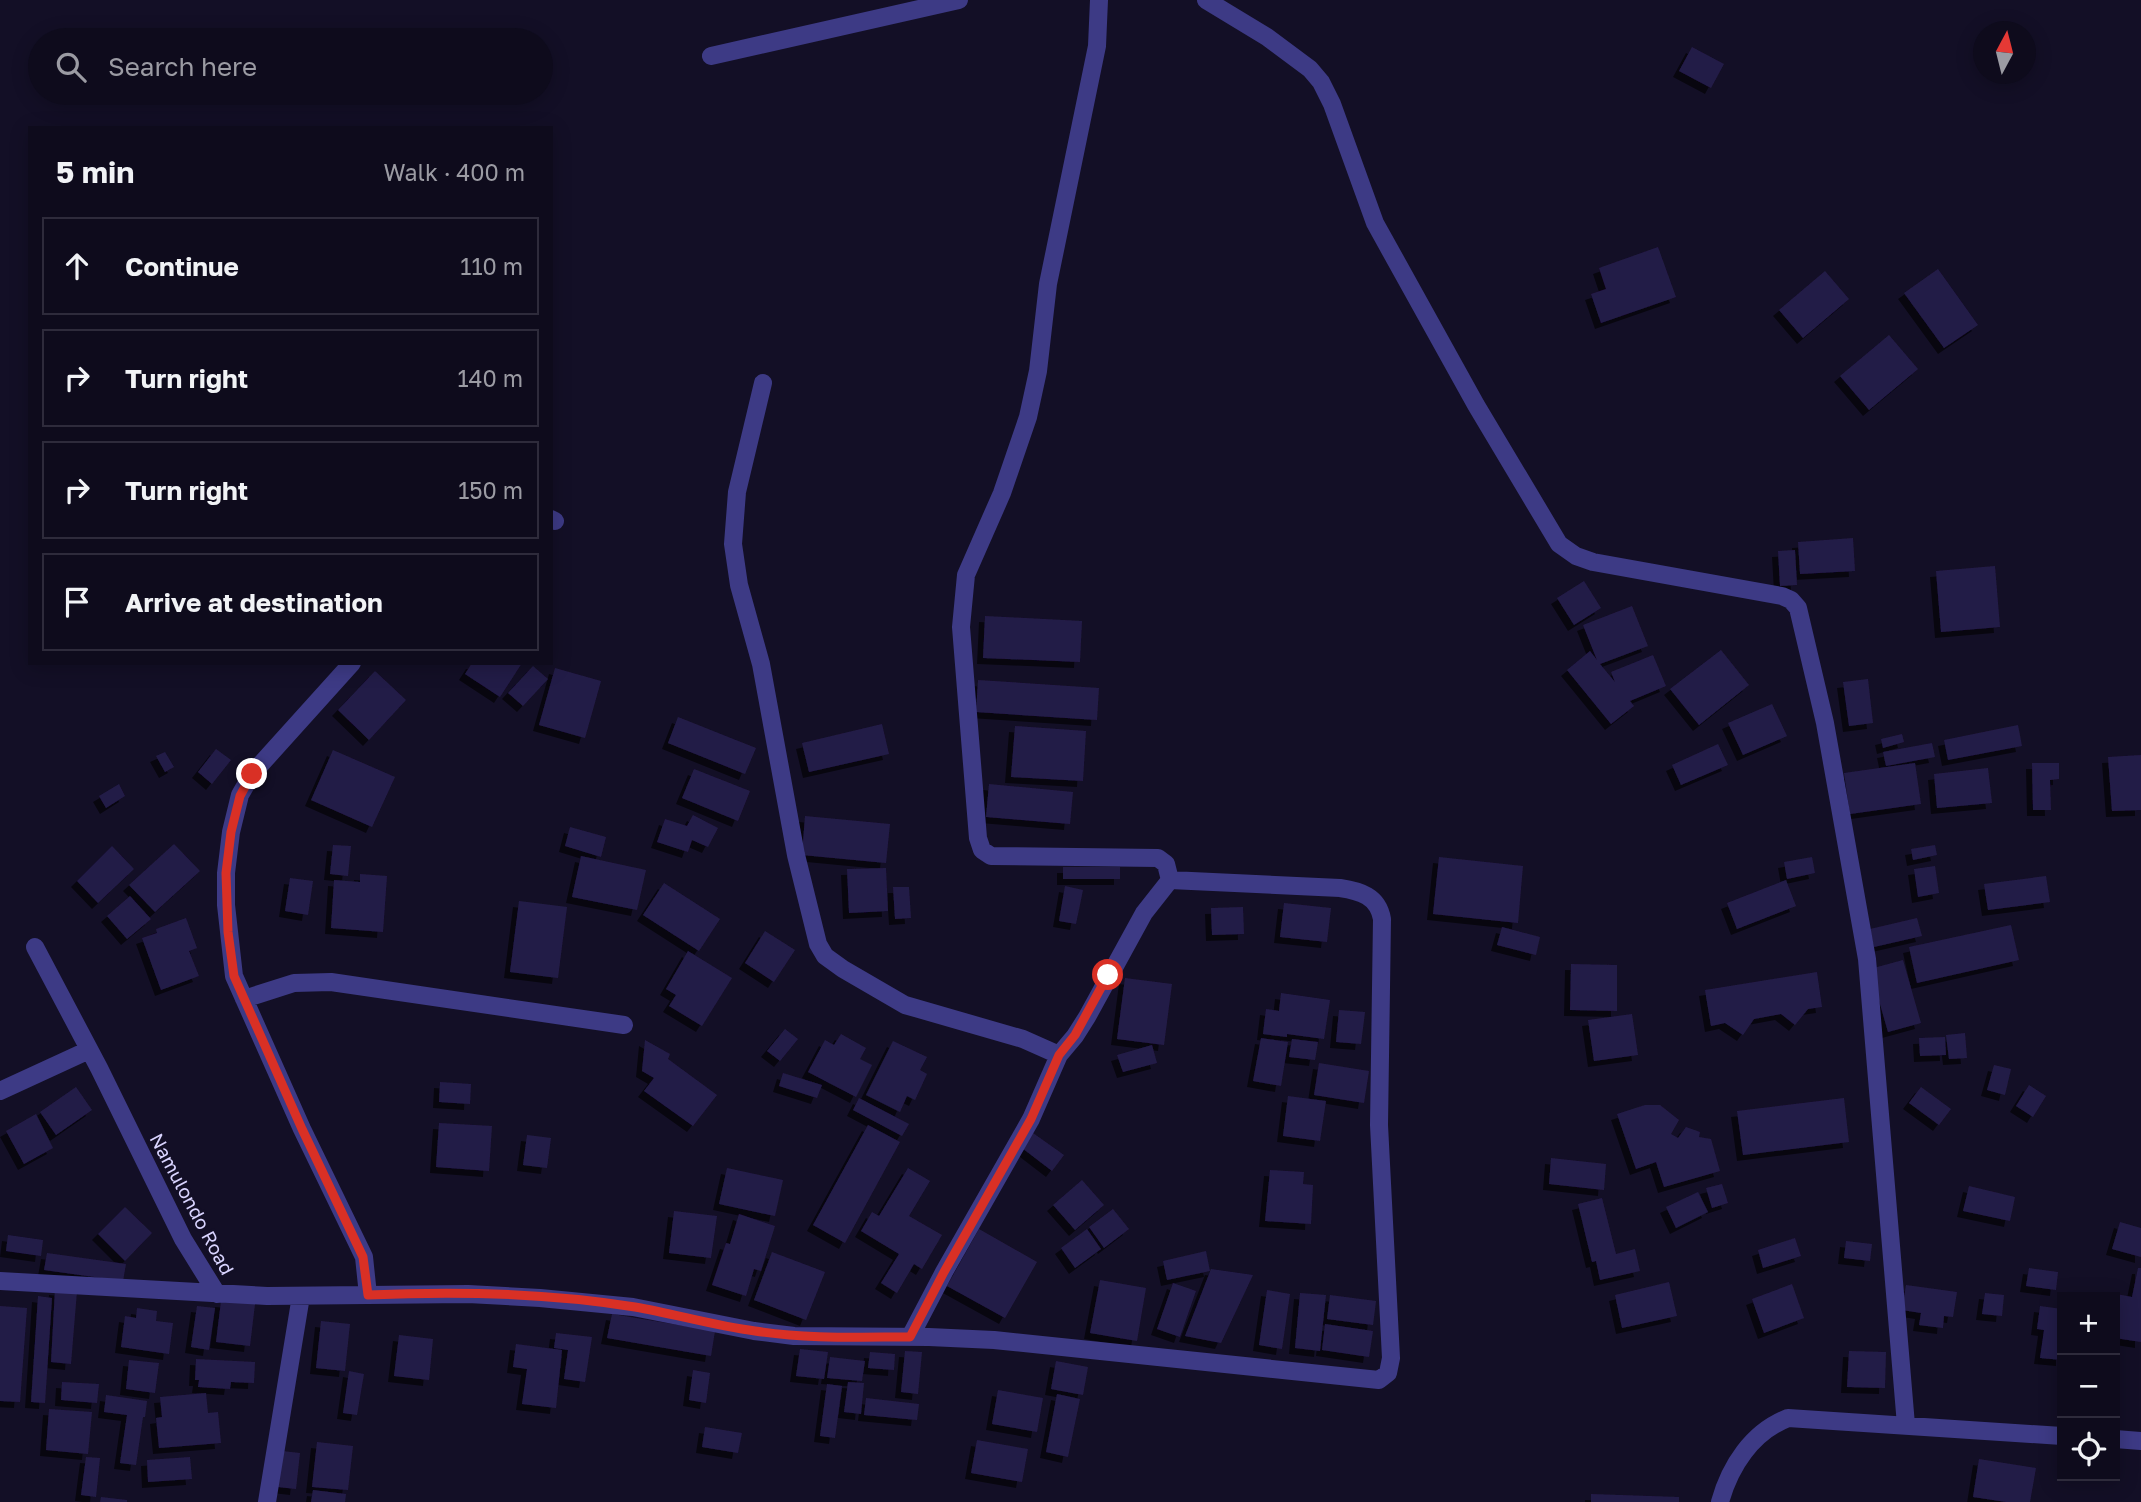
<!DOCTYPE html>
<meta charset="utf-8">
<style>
body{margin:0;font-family:"Golos Text",sans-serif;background:#171425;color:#f1f3f6}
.controls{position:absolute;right:21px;bottom:21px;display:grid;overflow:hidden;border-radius:0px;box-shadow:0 4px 18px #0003}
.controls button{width:63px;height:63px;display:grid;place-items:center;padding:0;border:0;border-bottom:2px solid #2e2b3b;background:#0e0b1c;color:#f1f3f6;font:35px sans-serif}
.compass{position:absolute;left:1973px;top:21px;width:63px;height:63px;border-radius:50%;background:#0e0b1c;box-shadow:0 4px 18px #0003;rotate:7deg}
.stop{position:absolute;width:21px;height:21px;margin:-16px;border:5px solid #d93025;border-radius:50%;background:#fff}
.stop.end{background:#d93025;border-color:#fff;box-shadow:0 2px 7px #0008}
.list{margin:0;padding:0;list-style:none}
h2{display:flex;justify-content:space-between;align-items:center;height:91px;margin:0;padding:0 28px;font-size:30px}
h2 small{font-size:23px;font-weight:400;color:#9b9ba3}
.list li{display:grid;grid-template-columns:46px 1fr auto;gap:21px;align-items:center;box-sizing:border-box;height:98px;margin:0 14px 14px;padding:0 14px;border:2px solid #2e2b3b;border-radius:0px}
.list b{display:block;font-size:26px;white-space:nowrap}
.list em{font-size:23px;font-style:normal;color:#9b9ba3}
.icon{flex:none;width:38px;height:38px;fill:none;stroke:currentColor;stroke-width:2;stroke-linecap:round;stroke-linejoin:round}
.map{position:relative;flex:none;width:2141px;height:1502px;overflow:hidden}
.search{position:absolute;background:#0e0b1c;box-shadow:0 4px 18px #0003;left:28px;top:28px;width:525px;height:77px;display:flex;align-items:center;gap:18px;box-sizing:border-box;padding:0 24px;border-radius:38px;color:#9b9ba3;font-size:26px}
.panel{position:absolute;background:#0e0b1c;box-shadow:0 4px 18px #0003;left:28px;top:126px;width:525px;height:539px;border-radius:0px}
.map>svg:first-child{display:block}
</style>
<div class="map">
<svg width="2141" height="1502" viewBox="0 0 2141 1502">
<defs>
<filter id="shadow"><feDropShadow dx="-6" dy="6" stdDeviation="0" flood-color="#0009"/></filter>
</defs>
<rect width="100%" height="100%" fill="#130f26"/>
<path fill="#241b47" filter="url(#shadow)" d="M1692,47l32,17 -13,24 -32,-17z
M1658,247l18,50 -75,26 -10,-29 15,-5 -7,-21z
M1938,269l40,56 -34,23 -40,-55z
M1825,271l24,28 -46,39 -24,-28z
M1889,335l29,34 -49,41 -29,-34z
M1853,538l2,33 -55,3 -2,-32z
M1795,550l2,35 -17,1 -2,-35z
M1995,566l5,61 -59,5 -5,-61z
M1584,581l17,27 -27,17 -17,-27z
M1632,606l16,40 -48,18 15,18 -4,-10 42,-17 13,31 -36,15 4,5 -23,18 -44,-54 23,-19 7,9 -14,-35z
M985,616l97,5 -2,41 -97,-4z
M1721,650l28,35 -50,40 -29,-36z
M472,663h50l-22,34 -35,-23z
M533,666l15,13 -25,27 -15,-13z
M555,668l46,13 -16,57 -46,-13z
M375,671l31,29 -37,40 -31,-30z
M1868,679l5,44 -24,3 -6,-44z
M978,680l121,8 -2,32 -121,-8z
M1772,704l15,32 -44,19 -15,-32z
M678,717l78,31 -11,26 -77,-31z
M882,724l7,30 -80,18 -7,-29z
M2018,725l4,21 -74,14 -4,-20z
M1015,726l71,5 -3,50 -72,-4z
M1902,734l2,8 -21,6 -2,-9z
M1932,743l3,14 -49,9 -3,-14z
M1718,744l10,21 -47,20 -9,-20z
M216,749l15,11 -19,24 -14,-12z
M333,750l62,27 -23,50 -61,-27z
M165,752l9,15 -9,5 -9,-16z
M2141,755v55l-29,1 -4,-54z
M1915,763l6,41 -71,10 -6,-41z
M2032,763h27v16l-9,1 1,30h-18z
M1988,768l4,35 -55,5 -3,-34z
M694,769l56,22 -12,30 -56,-23z
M119,784l6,12 -19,12 -7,-12z
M989,784l84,8 -3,32 -84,-7z
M693,815l25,13 -10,19 -16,-7 -4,12 -31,-10 8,-23 22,7z
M805,816l85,8 -4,39 -84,-8z
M570,827l36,10 -5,20 -36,-11z
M174,844l26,27 -45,41 -26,-27z
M333,845l18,1 -3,30 -18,-2z
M1935,845l2,10 -24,5 -2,-11z
M112,846l22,23 -36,34 -21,-22z
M581,856l65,14 -9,40 -65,-13z
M1439,857l84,9 -5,57 -85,-9z
M1812,857l3,16 -28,6 -3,-17z
M1935,866l4,27 -21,4 -4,-28z
M1063,867h57v12h-57z
M886,868l2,43 -39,2 -2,-44z
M360,874l27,2 -4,56 -52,-4 3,-48 26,2z
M2046,876l4,26 -62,8 -4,-26z
M290,878l23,3 -5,34 -23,-4z
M1786,880l10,26 -59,23 -10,-26z
M664,883l56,36 -21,32 -56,-36z
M1065,886l18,4 -7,34 -17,-3z
M893,887h16l2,31 -16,1z
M130,896l21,23 -24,20 -20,-23z
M519,901l48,6 -9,71 -48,-6z
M1284,903l47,5 -4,34 -47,-5z
M1243,907l1,27 -32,1 -1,-27z
M186,918l11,30 -8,3 10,25 -38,14 -19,-52 15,-5 -1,-4z
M1917,918l5,18 -48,11 -4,-18z
M2011,925l8,35 -102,23 -8,-36z
M1502,927l38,10 -4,18 -39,-10z
M765,931l30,19 -21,32 -29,-19z
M688,951l44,27 -30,48 -33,-20 7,-11 -10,-6z
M1903,960l18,63 -33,9 -18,-63z
M1571,964l46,1v46l-47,-1z
M1817,972l5,35 -14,2 -13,16 -14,-11 -27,5 -11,16 -18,-12 -14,3 -6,-36z
M1125,978l47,6 -8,61 -47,-6z
M1281,993l49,7 -6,39 -37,-5v3l-24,-3 3,-25 13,2z
M1339,1010l26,2 -4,32 -25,-2z
M1632,1014l6,41 -44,6 -6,-41z
M785,1029l13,10 -18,22 -13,-10z
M1965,1033l2,25 -18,1 -3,-24z
M841,1034l25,14 -6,11 12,6 -16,32 -48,-25 17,-32 9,5z
M1945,1037l1,18 -26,1 -1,-18z
M1261,1038l27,4 -7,44 -28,-5z
M1292,1039l26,3 -3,18 -26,-3z
M645,1040l25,14 -2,5 49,36 -24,31 -49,-35 10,-13 -12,-7z
M893,1041l34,16 -7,13 7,4 -12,26 -8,-4 -7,16 -34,-17z
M1152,1045l5,18 -34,9 -6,-17z
M1319,1063l50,8 -5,32 -50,-8z
M1994,1065l17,4 -6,26 -18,-5z
M783,1073l39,12 -5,13 -38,-12z
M440,1082l31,2 -1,20 -31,-2z
M2029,1085l17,11 -13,21 -17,-11z
M76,1087l16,23 -36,25 -16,-23z
M1921,1087l30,22 -12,16 -30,-22z
M1288,1096l38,5 -6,40 -37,-5z
M859,1098l50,26 -7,12 -49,-26z
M1844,1098l5,44 -106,13 -6,-44z
M1645,1105h15l19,15 -8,14 7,4 8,-11 14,5 -1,5 12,2 9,32 -56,16 -8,-25 -20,7 -19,-55z
M36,1114l17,34 -29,16 -18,-33z
M439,1123l53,3 -3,45 -53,-4z
M868,1125l32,17 -55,101 -32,-18z
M1033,1133l31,22 -12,16 -30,-23z
M527,1135l24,3 -4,30 -24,-3z
M1551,1158l55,6 -2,26 -55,-6z
M727,1168l56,12 -8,36 -56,-12z
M908,1168l22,13 -21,35 33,19 -20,34 -8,-5 -17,29 -16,-10 18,-29 -38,-23 11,-19 7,4z
M1270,1170l34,2 -1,12 10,1 -2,39 -46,-3z
M1082,1180l22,25 -29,25 -22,-25z
M1722,1184l6,19 -16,5 -6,-20z
M1969,1186l46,11 -5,24 -47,-10z
M1698,1192l10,20 -32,16 -10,-21z
M1602,1198l14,56 19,-5 5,22 -40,9 -4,-19 -4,1 -14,-58z
M125,1207l27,26 -27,28 -27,-27z
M1113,1209l16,20 -25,19 -15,-21z
M674,1211l43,5 -6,42 -42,-5z
M739,1214l36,12 -14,45 -7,-2 -8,27 -34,-11 14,-42 4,1z
M2120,1222l21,6v29l-29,-8z
M979,1229l58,33 -32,56 -58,-32z
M1087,1229l14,20 -26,19 -14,-20z
M8,1235l35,5 -2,16 -35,-5z
M1795,1238l6,18 -38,12 -5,-18z
M1846,1241l26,3 -2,17 -26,-3z
M1206,1251l4,20 -43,9 -4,-19z
M772,1252l53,20 -19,48 -52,-20z
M47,1253l79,11 -3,17 -79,-11z
M2029,1268l29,4 -2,18 -30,-4z
M2138,1268h3v74l-26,-4v-41h-10l1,-5 26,5z
M1211,1269l42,6 -32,68 -36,-7z
M1100,1280l46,8 -9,53 -47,-8z
M1669,1282l8,34 -55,12 -7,-33z
M1173,1283l23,8 -16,46 -23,-8z
M1792,1284l12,34 -40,15 -12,-34z
M1906,1285l51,7 -4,25 -9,-1 -1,12 -24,-3 2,-12 -19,-3z
M55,1289l22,2 -6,73 -20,-2z
M1267,1290l23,4 -8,55 -23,-4z
M1300,1293l26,2 -6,56 -25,-3z
M1985,1293l19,2 -2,21 -20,-2z
M1330,1295l46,6 -3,24 -46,-6z
M38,1296l14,2 -7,105 -14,-1z
M221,1301l34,3 -5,42 -34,-4z
M0,1306l27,2 -7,94 -20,-1z
M197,1306l18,2 -6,42 -18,-3z
M2040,1306l22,3v51l-22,-2 4,-28 -7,-1z
M137,1308l20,3 -1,10 17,2 -4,31 -48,-7 4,-31 11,2z
M612,1314l103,17 -4,25 -104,-18z
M321,1321l29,3 -5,47 -29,-3z
M1325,1324l48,7 -4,26 -47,-7z
M556,1333l36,4 -7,45 -21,-3 4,-29 -14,-2z
M399,1335l34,4 -4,41 -35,-4z
M516,1344l46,6 -6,58 -34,-4 5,-35 -14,-2z
M800,1349l28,3 -4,27 -28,-3z
M905,1351l17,1 -4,42 -17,-2z
M1849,1351l37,1 -1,36 -38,-1z
M870,1352l25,2 -1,16 -26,-2z
M830,1357l35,4 -3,20 -35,-3z
M196,1359l59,3 -1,21 -23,-1 -1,7 -32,-2 1,-7h-4z
M129,1360l30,3 -4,30 -29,-4z
M1056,1361l32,6 -5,28 -32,-6z
M693,1370l17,3 -4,30 -17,-3z
M349,1371l15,3 -7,41 -14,-2z
M62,1382l37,2 -2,19 -36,-3z
M848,1382l16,1 -3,31 -17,-2z
M827,1384l15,2 -7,52 -15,-2z
M998,1390l45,8 -6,34 -45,-8z
M206,1393l2,20 10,-1 3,31 -62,5 -3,-30 6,-1 -2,-20z
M1057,1394l23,5 -12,58 -22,-5z
M106,1395l41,6 -2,16h-2l-7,48 -16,-2 7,-48 -23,-3z
M866,1398l53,6 -2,16 -53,-5z
M49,1409l43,3 -4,42 -42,-4z
M705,1427l37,6 -4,20 -36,-6z
M977,1440l51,9 -6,33 -51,-9z
M317,1442l36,4 -5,44 -36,-3z
M282,1451l18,2 -4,36 -18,-2z
M86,1457l14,1 -4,39 -15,-2z
M190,1457l2,22 -44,3 -1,-22z
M1979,1459l57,9 -6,34h-24l-33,-5z
M313,1490l33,4 -1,8h-34z
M1591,1494l88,3v5h-88z
M101,1497l26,3v2h-27z"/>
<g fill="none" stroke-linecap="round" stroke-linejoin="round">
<path stroke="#3d3a85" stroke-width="18" d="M1099,0l-2,46 -49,238 -10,87 -10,46 -26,76 -36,82 -5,52 17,211 4,12 9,6 167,2 8,6 4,16
M1206,0l61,37 43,32 11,13 11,22 43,119 101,182 83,139 17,12 17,6 189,34 9,4 7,8 27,115 42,236 39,466
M711,56l248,-56
M763,383l-26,109 -4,52 6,41 22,79 35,191 22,89 7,12 18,13 62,36 118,34 36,16
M551,519l4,2
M352,663l-100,111 -12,21 -9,37 -5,41v32l8,71 68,153 62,128 4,38
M35,947l64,121 84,171 34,55
M244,999l50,-16 37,-1 293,43
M0,1091l89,-41
M0,1281l267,15 201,-2 72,4 93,9 121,24 40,5 135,1 65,3 385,40 9,-7 3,-15 -12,-233 3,-206c-4,-23 -22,-28 -42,-31l-170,-8 -26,33 -57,104 -12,19 -16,19 -28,64 -87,153 -34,65
M2115,1439l26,2
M267,1502l34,-206
M1720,1502c10,-36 32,-70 68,-84l274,18"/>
</g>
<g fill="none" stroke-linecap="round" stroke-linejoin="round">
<path stroke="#d93025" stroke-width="9" d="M252,774l-12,22 -9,36 -5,41 2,59 6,44 68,153 61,128 5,38c87,-4 181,-2 267,12 40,7 80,19 120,24 51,8 103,6 155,6l34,-65 87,-153 28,-64 16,-20 33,-60"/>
</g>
<g text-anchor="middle" stroke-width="5" stroke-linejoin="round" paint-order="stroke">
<g font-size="19" fill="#d9d4ff" stroke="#130f26">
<text transform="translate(192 1204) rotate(62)" y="7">Namulondo Road</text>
</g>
</g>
</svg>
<div class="controls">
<button>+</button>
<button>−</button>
<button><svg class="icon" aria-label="locate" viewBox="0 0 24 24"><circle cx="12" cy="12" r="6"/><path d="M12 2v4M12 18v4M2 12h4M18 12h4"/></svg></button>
</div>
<svg class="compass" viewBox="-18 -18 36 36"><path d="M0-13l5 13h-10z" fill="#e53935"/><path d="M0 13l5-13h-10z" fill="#9b9ba3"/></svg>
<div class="stop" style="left:1108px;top:975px"></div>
<div class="stop end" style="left:252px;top:774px"></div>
<div class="search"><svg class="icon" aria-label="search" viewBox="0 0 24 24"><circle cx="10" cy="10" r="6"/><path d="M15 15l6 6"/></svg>Search here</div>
<section class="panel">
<h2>5 min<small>Walk · 400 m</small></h2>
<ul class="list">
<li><svg class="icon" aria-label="ahead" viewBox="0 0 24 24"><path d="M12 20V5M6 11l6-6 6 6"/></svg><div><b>Continue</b></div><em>110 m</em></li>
<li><svg class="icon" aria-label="right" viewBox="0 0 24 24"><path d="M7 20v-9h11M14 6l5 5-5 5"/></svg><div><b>Turn right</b></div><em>140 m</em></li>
<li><svg class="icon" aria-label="right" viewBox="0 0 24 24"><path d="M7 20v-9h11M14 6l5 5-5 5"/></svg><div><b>Turn right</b></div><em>150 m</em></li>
<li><svg class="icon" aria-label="arrive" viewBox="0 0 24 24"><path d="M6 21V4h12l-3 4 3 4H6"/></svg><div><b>Arrive at destination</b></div></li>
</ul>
</section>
</div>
